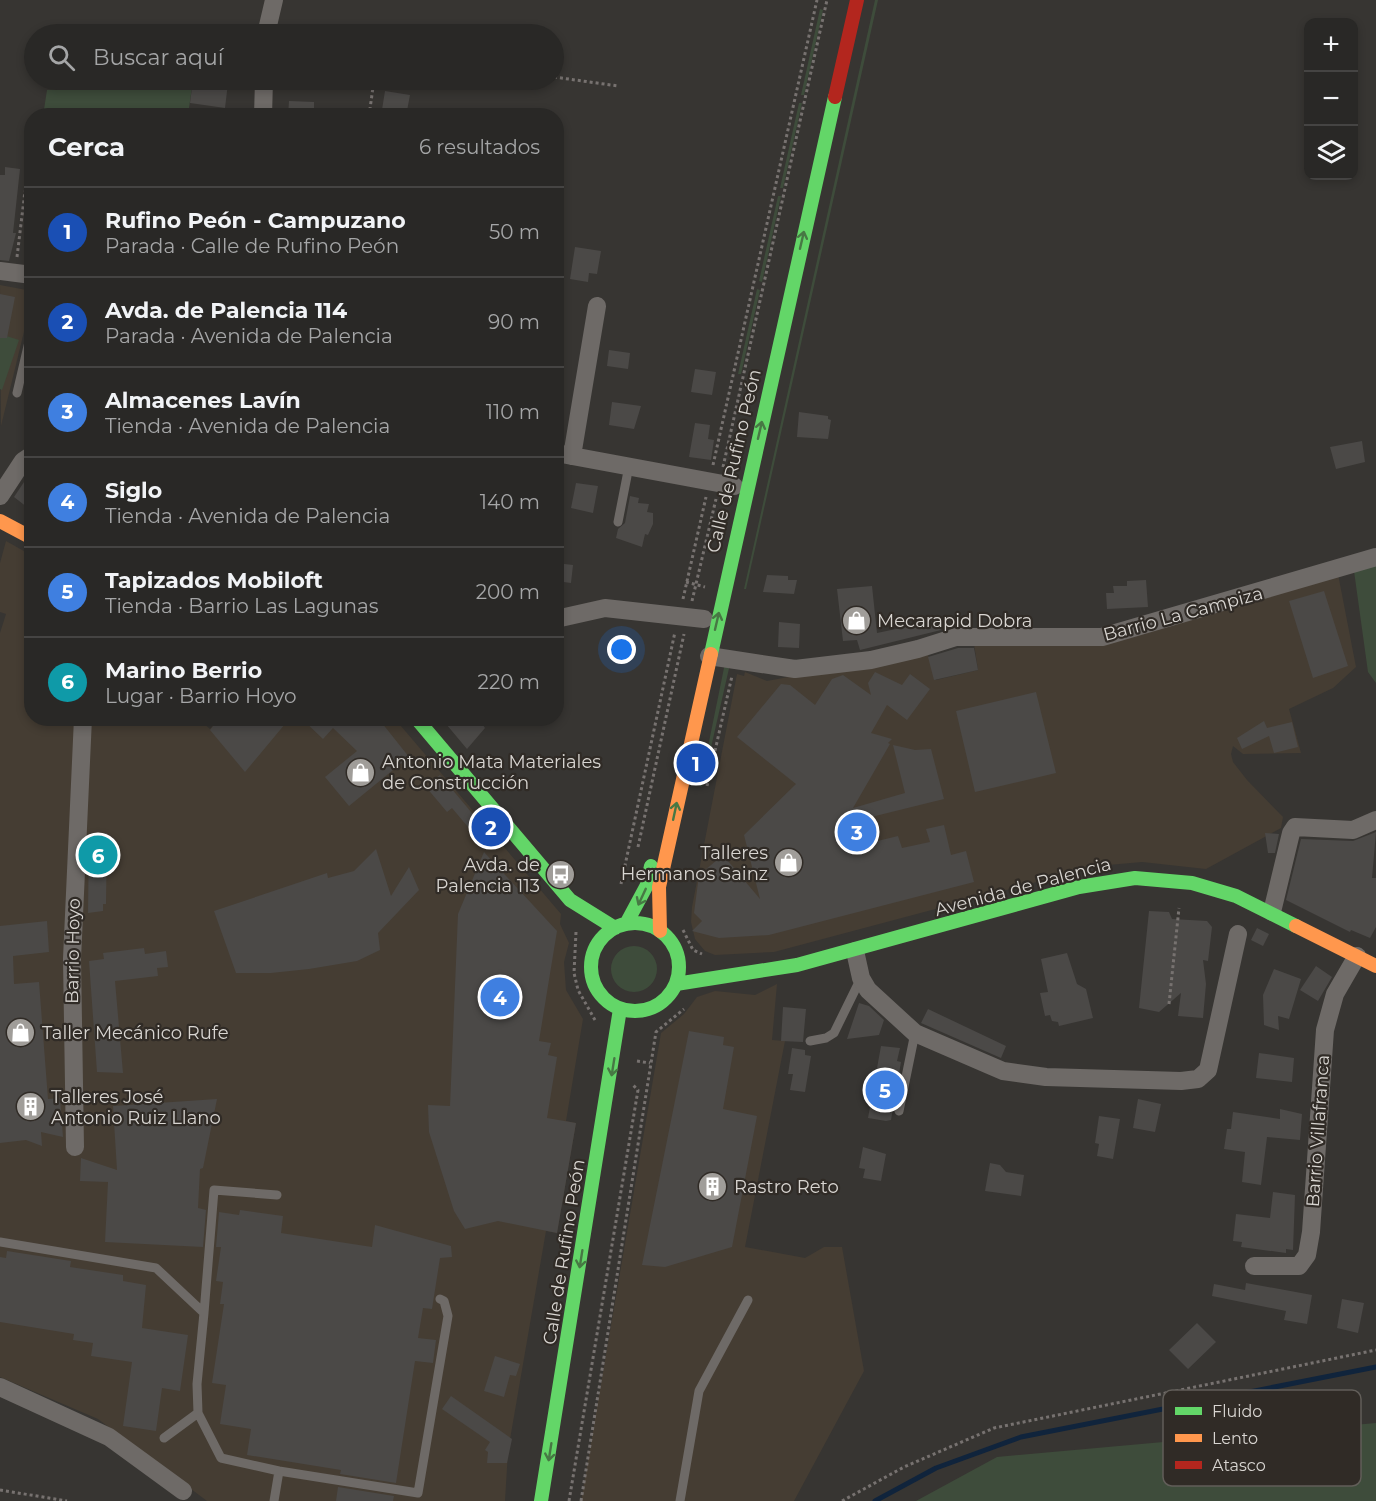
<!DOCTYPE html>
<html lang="es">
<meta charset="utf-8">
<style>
body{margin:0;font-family:Montserrat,sans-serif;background:#353432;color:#f1f3f6}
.controls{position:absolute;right:18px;top:18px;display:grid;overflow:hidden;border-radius:12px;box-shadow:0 3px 9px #0003}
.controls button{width:54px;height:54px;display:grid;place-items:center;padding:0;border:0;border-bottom:2px solid #454443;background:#292826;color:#f1f3f6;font:30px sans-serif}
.you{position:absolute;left:622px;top:650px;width:21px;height:21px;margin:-15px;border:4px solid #fff;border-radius:50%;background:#1a73e8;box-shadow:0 0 0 9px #1a73e833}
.badge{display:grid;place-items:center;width:39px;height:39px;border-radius:50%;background:#a09d99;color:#fff;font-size:20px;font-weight:700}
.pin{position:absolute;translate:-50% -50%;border:3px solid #fff;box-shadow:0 2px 6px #0006}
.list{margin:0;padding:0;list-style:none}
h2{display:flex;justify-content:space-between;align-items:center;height:78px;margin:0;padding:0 24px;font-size:26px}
h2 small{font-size:20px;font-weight:400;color:#a5a6a7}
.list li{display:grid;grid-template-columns:39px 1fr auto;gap:18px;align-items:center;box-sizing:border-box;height:90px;padding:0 24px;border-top:2px solid #454443}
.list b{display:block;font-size:22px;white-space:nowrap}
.list p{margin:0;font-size:20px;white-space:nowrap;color:#a5a6a7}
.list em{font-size:20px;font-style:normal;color:#a5a6a7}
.icon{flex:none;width:33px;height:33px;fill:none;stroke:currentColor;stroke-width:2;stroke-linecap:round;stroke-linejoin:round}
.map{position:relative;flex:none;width:1376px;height:1501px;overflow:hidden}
.search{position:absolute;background:#292826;box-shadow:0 3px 9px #0003;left:24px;top:24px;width:540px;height:66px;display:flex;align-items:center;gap:15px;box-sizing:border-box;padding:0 21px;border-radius:33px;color:#a5a6a7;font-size:22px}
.panel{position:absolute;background:#292826;box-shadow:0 3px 9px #0003;left:24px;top:108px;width:540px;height:618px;border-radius:24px}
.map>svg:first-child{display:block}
</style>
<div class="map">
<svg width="1376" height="1501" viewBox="0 0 1376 1501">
<rect width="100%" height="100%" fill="#373532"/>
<path fill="#453d33" d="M0,285l32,6 -1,12 -30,123z
M6,541l25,14 1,163 167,1 11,10 9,-10h176l166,195 -1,10 9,19 -5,19 2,28 17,29 -17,102 10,2 -19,110 -11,-2 -38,220 -3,50h-298l-109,-82 -98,-42v-744l6,-19 -6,-2v-49z
M1338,574l18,93 -23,21 -44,21 12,44 -58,1 -10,-8 -2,8 2,8 14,18 36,37 -2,11 -75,41 -64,-7 -45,4 -323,86 -59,3 -10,-4 -10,-12 -4,-17 1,-15 45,-233 7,2 1,-4 22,9 160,-30 9,29 42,-10 -4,-26h133z
M777,984l-5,56 13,1 -40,206 60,11 19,-11h18l22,124 -70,130h-213l80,-468 23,-19 13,-17 18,-6 40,4z"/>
<path fill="#3e4c3b" d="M875,0h3l-132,589h-2z
M820,9l3,1 -19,85h-3z
M112,80h81l-5,35 -145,1 4,-26 23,-1z
M799,103h3l-19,85h-3z
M778,196h3l-19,86 -3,-1z
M757,289l3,1 -19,84h-3z
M0,334l19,6 -17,50 -2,-1z
M1376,564v119l-8,-11 -14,-101z
M725,663l5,1 -28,123 -2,-1z
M611 969a23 23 0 1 1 46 0a23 23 0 1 1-46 0Z
M1376,1423v78h-460l81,-44z"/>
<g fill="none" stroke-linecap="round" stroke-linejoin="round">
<path stroke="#10243c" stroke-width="5" d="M875,1501l61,-33 85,-31 355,-70"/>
</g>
<path fill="#4b4947" d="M193,80l35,3 -3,25 -35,-5z
M385,91l25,4 -4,21h-25z
M289,101l25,1v14h-26z
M5,167l15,2 -7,64h3l-7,28 -9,-1v-85h5z
M575,247l26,4 -4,23 -8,-1 -1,9 -18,-3z
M0,294l15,3 -8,41h-7z
M609,350l21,3 -2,16 -21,-3z
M695,369l21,3 -4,23 -21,-3z
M612,402l29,4 -7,23 -25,-4z
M799,412l29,4v3l3,1 -3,19 -31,-2z
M695,423l15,2 -2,14 6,1 -3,20 -22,-3z
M1362,441l3,21 -29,7 -6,-22z
M32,470v41l-18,-14z
M576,483l22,3 -5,27 -22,-5z
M630,496l9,2 -1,5 11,1 -2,8 6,1v11l-5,11 -3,-1 -3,13 -26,-9 2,-9 7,-6z
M556,563l17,2 -2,18 -15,-2z
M767,575l21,1v4h9l-3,14 -31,-2z
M1146,580l2,27 -41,2 -1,-16h8l-1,-7h14v-5z
M872,586l5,47 62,-13 2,10 -81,20 -3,-10 -14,1 -6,-52z
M1324,591l24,75 -35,12 -24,-77z
M779,622l21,2 -1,24 -21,-1z
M958,648h16l4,22 -44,10 -6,-23z
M875,672l27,13 8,-11 20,15 -23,31 -20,-15 -16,28 21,6 -4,4 2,1 -37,64 52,-15 -12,-48 22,5 16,-1 13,50 -89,22 6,24 37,-9 4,12 28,-6 -4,-13 18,-4 7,30 15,-4 8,31 -205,53 -50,3 -27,-7 10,-10 -8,-8 5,-38 24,-20 37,44 -16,-64 52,-51 -59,-47 44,-53 9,1 25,20 17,-26 11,-4 28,20 -3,-12z
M1036,692l20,81 -81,19 -19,-81z
M219,718h71l-45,54 -35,-42z
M301,718h77l31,39 -60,49 -24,-29 32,-26 -24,-23 -10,11z
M441,718h37l7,10 -18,21z
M1264,721l3,7 25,-6 6,25 -24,6 -5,-17 -27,13 -5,-11z
M440,775l42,50 -9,8 -21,-25 -5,4 -21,-25z
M1376,832l-4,46h4v49l-6,11 -19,-8 -1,2 -64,-32 15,-61 52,2z
M107,833l-1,71h-3v7l-15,2 1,-78z
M1265,833l14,1 -4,19h-7z
M376,849l15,47 18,-29 10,23 -41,43 2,17 -23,11 -48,8 -38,4h-35l-22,-62 113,-38 1,5 26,-7z
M484,852l73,79 -18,110 12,2 -3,12 9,2 -10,61 29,5 -19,110 -59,-12 -33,8 -11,-18 -25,-79 -1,-27 22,1 8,-192z
M1149,911l20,1 3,7 35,2 5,6 -4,34 -5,-1 3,24 -3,34 -25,-2 3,-23 -22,19 -20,-4z
M47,921l2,31 -36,4 1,28 25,-2 9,117 12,-1 3,39 -22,-5 1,14 -16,-6 -26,3v-217z
M1257,928l12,6 -6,12 -12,-6z
M144,948l1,6 21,-3 2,16 -11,1 1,8 -43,5 8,92 -26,-1 -8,-111 15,-2 -1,-6z
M1067,953l10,31 9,5 7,29 -34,8 -1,-4 -6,-1 -2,-6 -5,1 -5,-23 8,-1 -7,-33z
M1316,966l16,11 -14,24 -18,-11z
M1274,969l27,10 -12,40 -11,-3 1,14 -15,-5 -1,-30z
M859,1003l10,3 15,14 -5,15 -32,4z
M783,1007l23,2 -3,33 -22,-1z
M928,1009l78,37 -5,12 -80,-35z
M689,1031l35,6 -1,8 11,2 -11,62 34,7 -25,131 -67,20 -23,-2z
M881,1046l19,2 -3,13 4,1 -10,58 -5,1 -18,-3z
M792,1048l13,2v5l6,1 -6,36 -15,-2 3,-16h-5z
M1259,1053l35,5 -2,24 -36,-4z
M217,1099l-14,69 -3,1 -2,39 8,2 -3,37 -98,-5 3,-60 -28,-1 1,-23 36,12 -4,-64z
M1138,1099l23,5 -6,28 -22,-4z
M1280,1109l22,5 -2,26 -33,-3 -6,48 -19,-3 3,-30 -21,-3 3,-20h4l2,-17 47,7z
M1099,1116l21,3 -7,40 -16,-3 2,-12 -4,-1z
M863,1147l23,7 -5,27 -18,-3 2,-9 -6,-1z
M990,1163l10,2 6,7 18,3 -3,21 -36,-5z
M1273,1192l22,3 -2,55 -7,-1v4l-45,-6 1,-5 -9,-1 3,-27 34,4z
M240,1210l43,6 -2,17 91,14 3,-22 76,21 1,11 -12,1 -8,51 -9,-1 -5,30 18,2 -3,23 -18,-2 -19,122 -56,-9 1,-4 -94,-15 4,-26 -31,-5 6,-39 -14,-2 12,-79h-4l3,-22 -7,-1 5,-34h-5l3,-35 20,3z
M7,1251l64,10 -1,6 53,8v6l23,4 -4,43 46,7 -8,56 -18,-3 -6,43 -33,-5 9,-64 -41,-6 2,-13 -20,-3 1,-6 -74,-12v-65l6,1z
M1246,1283l66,12 -5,29 -23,-4 2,-9 -74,-15 2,-12 31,6z
M1342,1299l22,4 -6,30 -21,-5z
M1197,1323l19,19 -28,27 -19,-19z
M495,1356l25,8 -4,12 -6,-1 -6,22 -20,-6z
M451,1396l61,43 -5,24h-20l1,-11 -3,-2 5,-8 -48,-33z
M338,1487l56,9 -1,5h-57z"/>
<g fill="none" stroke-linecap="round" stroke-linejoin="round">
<path stroke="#777270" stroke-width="3" stroke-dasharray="3 3" stroke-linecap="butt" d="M554,77l64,9
M369,116l5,-36
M17,257l8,-66
M713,465l104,-465
M723,467l104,-467
M686,582l19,5
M683,599l23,-102
M692,601l24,-102
M707,786l25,-110
M638,847l46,-213
M621,884l54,-252
M683,930l10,20 9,4
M576,932l-2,41 4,17 17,30
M1169,1004l10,-96
M637,1061l13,2
M0,1490l67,11
M569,1501l69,-411 -5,-5
M581,1501l75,-469 28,-23
M842,1501l62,-34 90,-39 382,-78"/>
<path stroke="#6e6a67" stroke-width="9" d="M17,393l15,-64
M618,522l11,-56
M810,1041l16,-3 8,-5 27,-55
M899,1111l16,-78
M0,1242l156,26 48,45 -7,71 1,29 23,45 58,13
M204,1313l10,-123 63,5
M164,1438l34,-25
M274,1501l5,-30 139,22 30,-177 -4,-15 -4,-2
M680,1501l19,-110 49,-91"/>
<path stroke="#6e6a67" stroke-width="18" d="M266,34l8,-34
M263,116l1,-36
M0,271l32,4
M556,453l178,33
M572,456l25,-150
M0,496l23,-35 9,-6
M556,619l49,-11 99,11
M709,656l86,13 76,-9 47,-11 38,-12h146l274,-80
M1272,912l19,-79 4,-6 58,3 23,-10
M855,951l6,27 7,12 47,43 74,32 14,6 43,6 135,4 17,-2 10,-9 30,-136
M75,1147l-3,-188 11,-241
M1254,1266h45l8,-11 4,-23 14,-202 10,-36 22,-38
M0,1387l109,50 74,54"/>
<path stroke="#63d668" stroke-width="14" d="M711,654l124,-557
M416,718l154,182 45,28
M591 967a44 44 0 1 1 88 0a44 44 0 1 1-88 0Z
M626,924l21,-39 4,-19
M676,984l121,-19 282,-78 56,-9 57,5 44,13 60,30
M541,1501l79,-492"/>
<path stroke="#ff974d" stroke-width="14" d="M0,521l32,17
M1296,926l80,40
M660,931l-1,-44 52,-233"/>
<path stroke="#b3261e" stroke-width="14" d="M835,97l22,-97"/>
</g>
<defs><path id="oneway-shaft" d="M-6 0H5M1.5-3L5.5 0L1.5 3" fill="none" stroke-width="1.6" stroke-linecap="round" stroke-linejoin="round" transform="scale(1.5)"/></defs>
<g stroke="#477844">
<use href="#oneway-shaft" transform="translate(802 240) rotate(-77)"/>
<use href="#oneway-shaft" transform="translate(760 430) rotate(-77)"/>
<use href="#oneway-shaft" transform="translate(717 621) rotate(-77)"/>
<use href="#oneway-shaft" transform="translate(675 811) rotate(-78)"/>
<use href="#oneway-shaft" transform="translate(642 897) rotate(115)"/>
<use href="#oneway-shaft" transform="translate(613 1067) rotate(99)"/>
<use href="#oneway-shaft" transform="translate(581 1259) rotate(99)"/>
<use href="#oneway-shaft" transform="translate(550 1452) rotate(99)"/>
</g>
<defs>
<symbol id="shop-disc" viewBox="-11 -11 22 22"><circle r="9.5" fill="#a09d99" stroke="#302b26"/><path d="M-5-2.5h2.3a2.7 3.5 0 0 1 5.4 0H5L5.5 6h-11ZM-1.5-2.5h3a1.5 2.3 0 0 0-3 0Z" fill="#fff"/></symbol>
<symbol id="bus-disc" viewBox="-11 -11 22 22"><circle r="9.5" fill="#a09d99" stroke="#302b26"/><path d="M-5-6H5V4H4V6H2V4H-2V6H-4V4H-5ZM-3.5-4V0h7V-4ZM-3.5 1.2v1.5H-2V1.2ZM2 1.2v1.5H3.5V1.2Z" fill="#fff"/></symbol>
<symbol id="building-disc" viewBox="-11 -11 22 22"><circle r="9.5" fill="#a09d99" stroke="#302b26"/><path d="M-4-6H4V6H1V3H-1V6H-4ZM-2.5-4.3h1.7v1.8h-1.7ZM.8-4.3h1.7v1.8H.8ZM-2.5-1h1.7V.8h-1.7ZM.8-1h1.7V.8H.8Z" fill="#fff"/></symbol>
</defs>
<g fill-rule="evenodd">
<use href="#shop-disc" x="840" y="604" width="33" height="33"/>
<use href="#shop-disc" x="344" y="756" width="33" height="33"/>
<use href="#shop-disc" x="772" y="846" width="33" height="33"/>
<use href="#bus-disc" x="544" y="858" width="33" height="33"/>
<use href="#shop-disc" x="4" y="1016" width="33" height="33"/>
<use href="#building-disc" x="14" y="1090" width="33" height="33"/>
<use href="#building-disc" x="696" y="1170" width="33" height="33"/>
</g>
<g text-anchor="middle" stroke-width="4.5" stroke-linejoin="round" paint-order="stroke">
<g font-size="18" fill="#d8d5d1" stroke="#302b26">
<text transform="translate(734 461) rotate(-77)" y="6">Calle de Rufino Peón</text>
<text transform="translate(1183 614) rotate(-15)" y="6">Barrio La Campiza</text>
<text transform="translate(1023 887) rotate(-15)" y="6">Avenida de Palencia</text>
<text transform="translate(73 951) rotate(-89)" y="6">Barrio Hoyo</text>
<text transform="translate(1318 1131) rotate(-86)" y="6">Barrio Villafranca</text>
<text transform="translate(564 1252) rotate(-81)" y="6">Calle de Rufino Peón</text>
</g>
<g font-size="18" fill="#d8d5d1" stroke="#302b26" text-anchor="start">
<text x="877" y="627">Mecarapid Dobra</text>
<text x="382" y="768">Antonio Mata Materiales<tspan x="382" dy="21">de Construcción</tspan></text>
<text x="768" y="859" text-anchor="end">Talleres<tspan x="768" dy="21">Hermanos Sainz</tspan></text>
<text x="540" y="871" text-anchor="end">Avda. de<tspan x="540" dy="21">Palencia 113</tspan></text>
<text x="42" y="1039">Taller Mecánico Rufe</text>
<text x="51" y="1103">Talleres José<tspan x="51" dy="21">Antonio Ruiz Llano</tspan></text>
<text x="734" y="1193">Rastro Reto</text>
</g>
</g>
<rect x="1163" y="1390" width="198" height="96" rx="9" fill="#302b26" stroke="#625e59" stroke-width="1.5"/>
<rect x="1175" y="1407" width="27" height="8" fill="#63d668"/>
<rect x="1175" y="1434" width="27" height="8" fill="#ff974d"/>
<rect x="1175" y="1461" width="27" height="8" fill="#b3261e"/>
<g font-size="16" fill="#d8d5d1">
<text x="1212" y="1417">Fluido</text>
<text x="1212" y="1444">Lento</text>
<text x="1212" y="1471">Atasco</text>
</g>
</svg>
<div class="controls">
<button>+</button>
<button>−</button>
<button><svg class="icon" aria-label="layers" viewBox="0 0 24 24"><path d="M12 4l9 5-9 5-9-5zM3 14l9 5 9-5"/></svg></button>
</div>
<div class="you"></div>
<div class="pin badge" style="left:696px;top:763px;background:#1a4fb4">1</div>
<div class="pin badge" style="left:491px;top:827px;background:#1a4fb4">2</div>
<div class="pin badge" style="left:857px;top:832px;background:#3f7fe0">3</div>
<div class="pin badge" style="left:500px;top:997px;background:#3f7fe0">4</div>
<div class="pin badge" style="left:885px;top:1090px;background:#3f7fe0">5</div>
<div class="pin badge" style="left:98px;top:855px;background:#0f9aa8">6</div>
<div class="search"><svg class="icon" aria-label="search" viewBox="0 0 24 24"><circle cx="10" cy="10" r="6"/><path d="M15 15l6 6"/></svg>Buscar aquí</div>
<section class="panel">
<h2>Cerca<small>6 resultados</small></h2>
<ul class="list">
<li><span class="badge" style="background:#1a4fb4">1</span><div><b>Rufino Peón - Campuzano</b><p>Parada · Calle de Rufino Peón</p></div><em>50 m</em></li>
<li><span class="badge" style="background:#1a4fb4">2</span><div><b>Avda. de Palencia 114</b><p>Parada · Avenida de Palencia</p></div><em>90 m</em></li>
<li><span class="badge" style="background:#3f7fe0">3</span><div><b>Almacenes Lavín</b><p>Tienda · Avenida de Palencia</p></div><em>110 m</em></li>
<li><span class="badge" style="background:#3f7fe0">4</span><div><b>Siglo</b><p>Tienda · Avenida de Palencia</p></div><em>140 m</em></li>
<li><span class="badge" style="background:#3f7fe0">5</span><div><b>Tapizados Mobiloft</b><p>Tienda · Barrio Las Lagunas</p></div><em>200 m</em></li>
<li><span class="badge" style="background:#0f9aa8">6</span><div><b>Marino Berrio</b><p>Lugar · Barrio Hoyo</p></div><em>220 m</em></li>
</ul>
</section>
</div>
